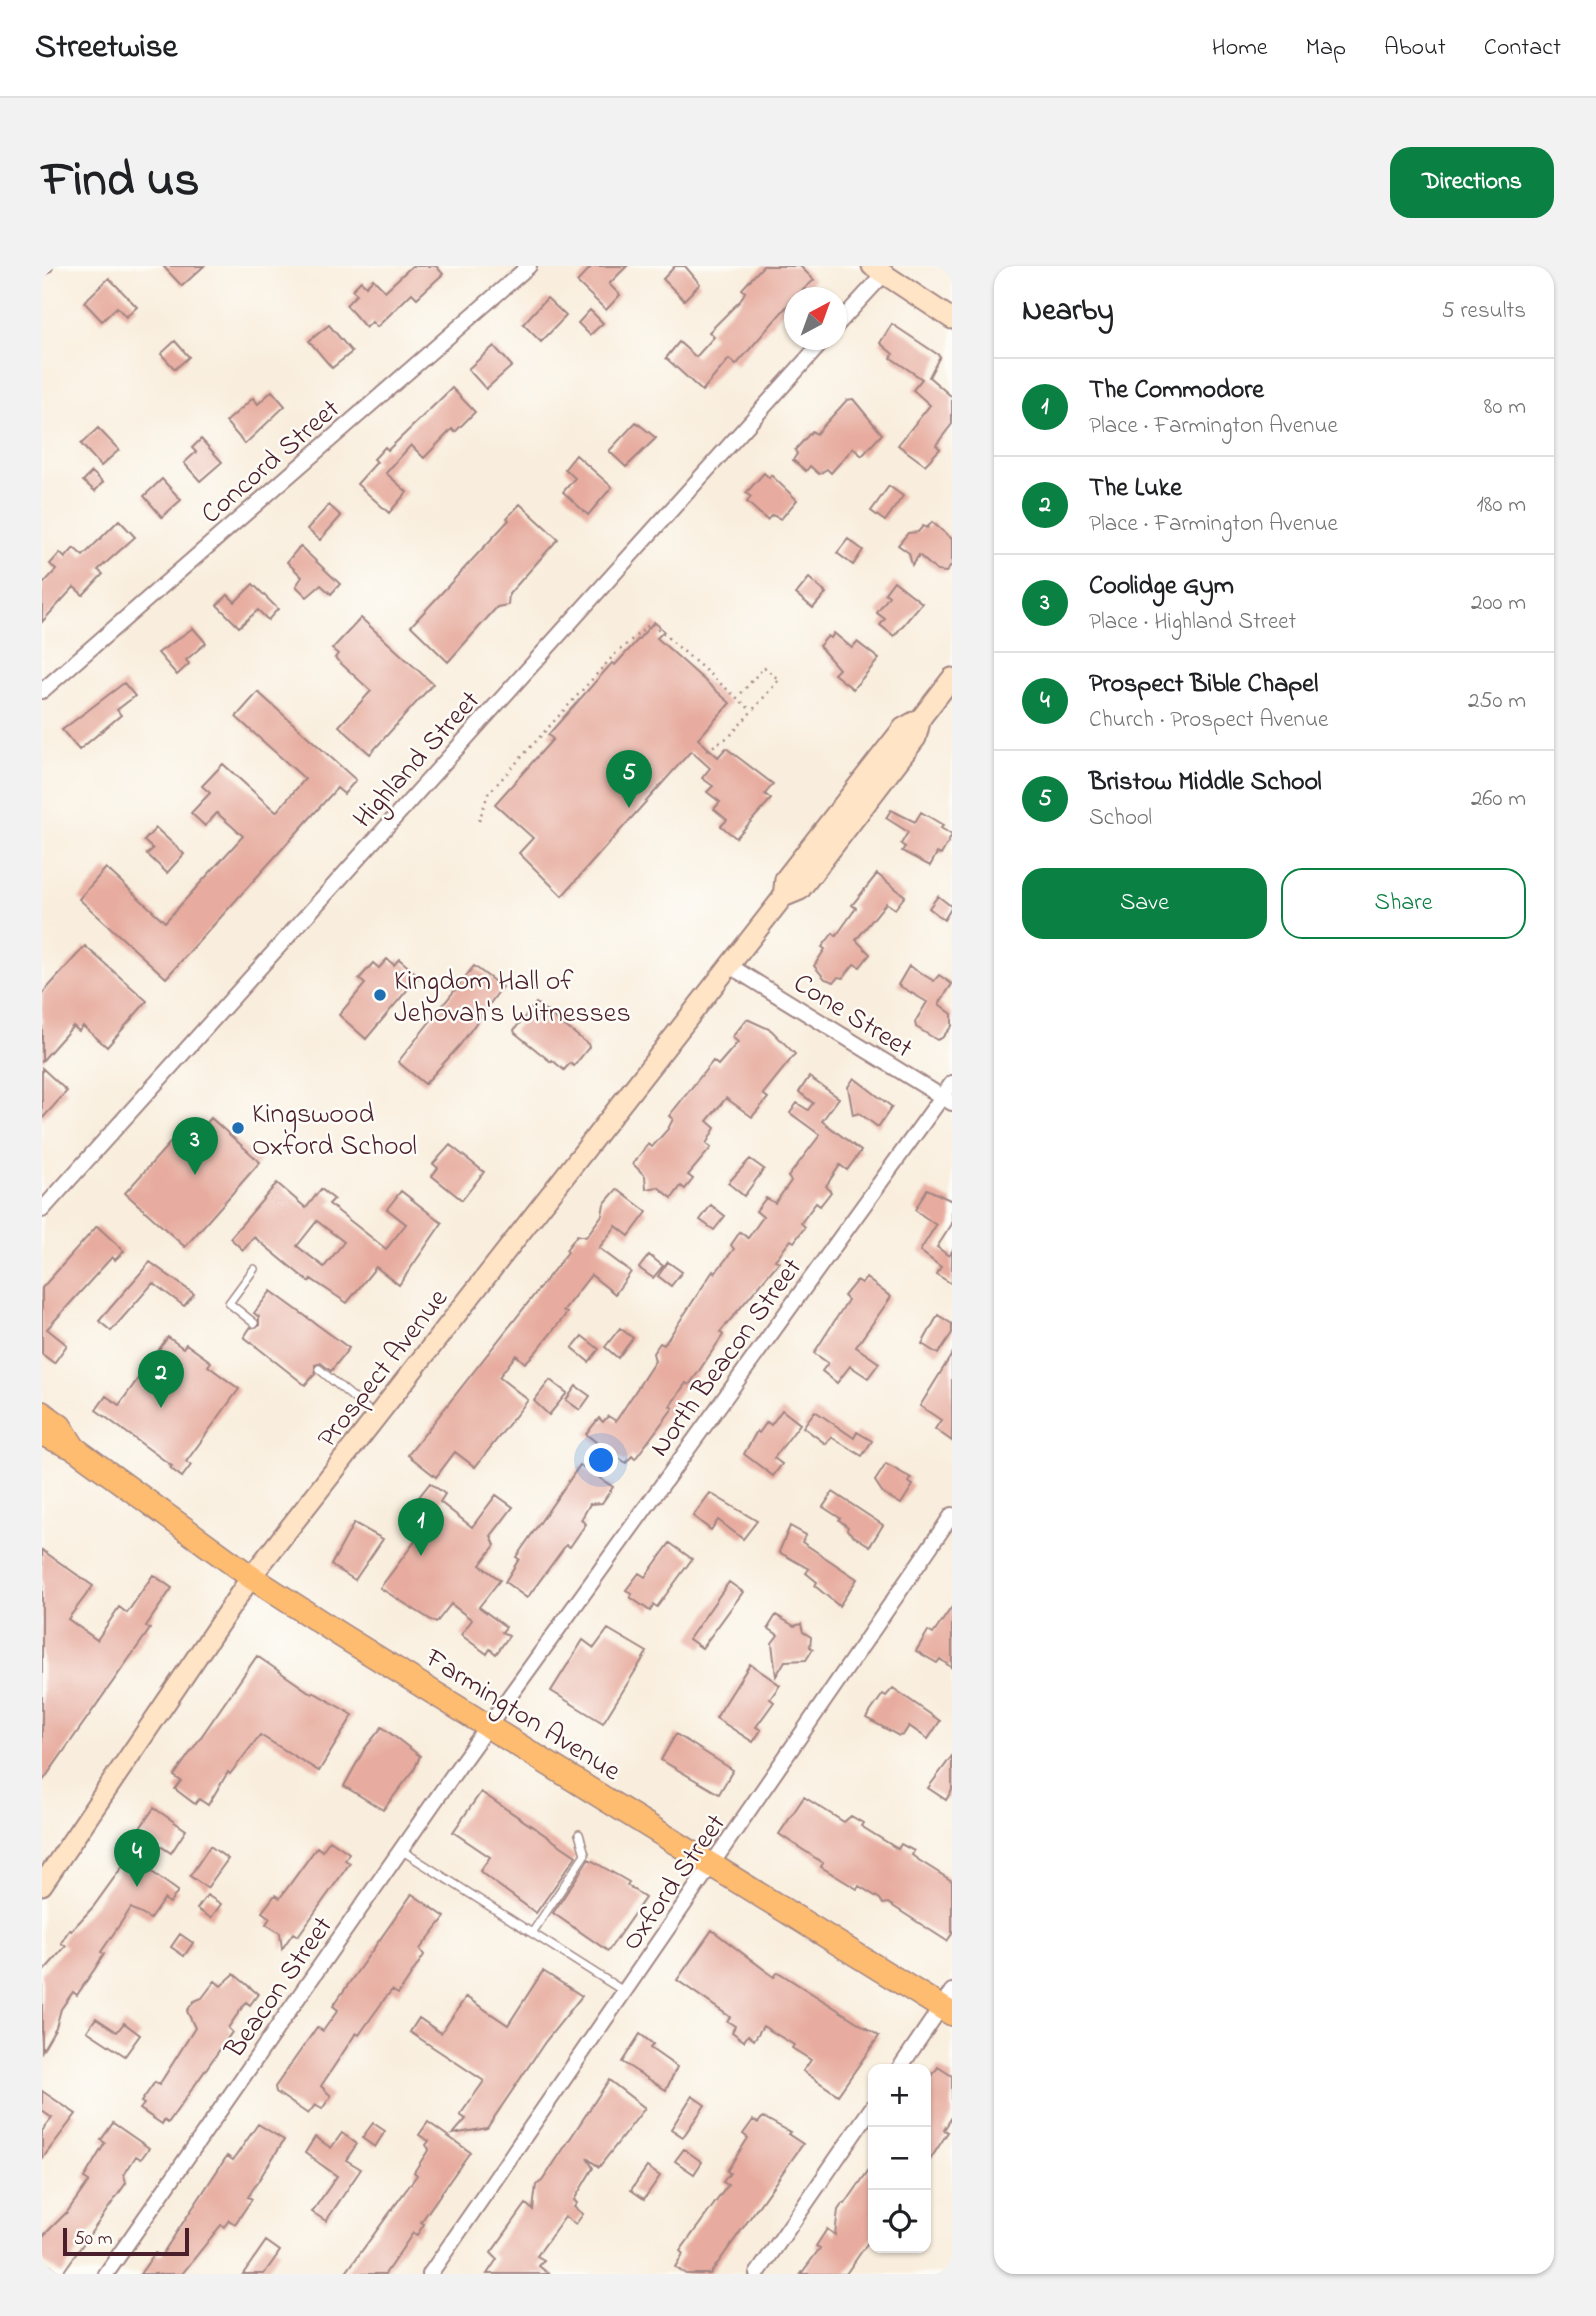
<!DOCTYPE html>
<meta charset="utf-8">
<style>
body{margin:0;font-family:"Indie Flower",sans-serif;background:#f2f2f2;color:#202124}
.controls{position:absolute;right:21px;bottom:21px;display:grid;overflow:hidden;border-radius:14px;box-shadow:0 2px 5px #0004}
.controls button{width:63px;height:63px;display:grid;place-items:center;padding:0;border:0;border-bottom:2px solid #e0e0e0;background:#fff;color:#202124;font:35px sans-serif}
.compass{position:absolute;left:742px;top:21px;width:63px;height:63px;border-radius:50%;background:#fff;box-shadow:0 2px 5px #0004;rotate:41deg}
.scale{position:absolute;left:21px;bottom:18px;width:126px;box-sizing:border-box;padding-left:7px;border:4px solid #4a1f2b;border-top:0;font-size:19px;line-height:24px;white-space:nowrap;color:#4a1f2b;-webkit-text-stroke:5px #fdfcf7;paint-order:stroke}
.you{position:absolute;left:560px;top:1195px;width:24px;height:24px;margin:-18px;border:5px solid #fff;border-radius:50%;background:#1a73e8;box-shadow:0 0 0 10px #1a73e833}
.badge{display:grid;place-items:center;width:46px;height:46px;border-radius:50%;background:#0b8043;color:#fff;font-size:23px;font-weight:700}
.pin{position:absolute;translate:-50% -58px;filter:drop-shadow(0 2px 4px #0008)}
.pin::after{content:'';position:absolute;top:37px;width:24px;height:21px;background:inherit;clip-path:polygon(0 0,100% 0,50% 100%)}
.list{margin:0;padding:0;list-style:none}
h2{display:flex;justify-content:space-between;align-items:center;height:91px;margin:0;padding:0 28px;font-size:30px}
h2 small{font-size:23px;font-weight:400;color:#757577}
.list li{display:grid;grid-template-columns:46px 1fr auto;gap:21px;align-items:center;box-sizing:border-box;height:98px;padding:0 28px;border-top:2px solid #e0e0e0}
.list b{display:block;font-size:26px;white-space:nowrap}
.list p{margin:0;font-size:23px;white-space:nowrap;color:#757577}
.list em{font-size:23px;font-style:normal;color:#757577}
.actions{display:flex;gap:14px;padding:21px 28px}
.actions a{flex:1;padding:16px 0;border:2px solid #0b8043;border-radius:21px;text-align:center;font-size:24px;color:#0b8043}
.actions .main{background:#0b8043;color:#fff}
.icon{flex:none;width:38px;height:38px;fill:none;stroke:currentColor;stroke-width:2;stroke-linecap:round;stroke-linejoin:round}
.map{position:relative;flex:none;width:910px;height:2008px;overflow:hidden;border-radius:21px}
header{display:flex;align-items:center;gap:42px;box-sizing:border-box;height:98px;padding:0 35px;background:#fff;border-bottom:2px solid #e0e0e0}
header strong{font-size:33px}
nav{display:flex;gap:38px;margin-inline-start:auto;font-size:24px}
.intro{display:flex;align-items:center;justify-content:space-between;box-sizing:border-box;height:168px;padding:0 42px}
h1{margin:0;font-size:49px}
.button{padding:18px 32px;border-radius:21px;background:#0b8043;color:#fff;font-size:24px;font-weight:700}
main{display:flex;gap:42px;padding:0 42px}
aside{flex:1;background:#fff;border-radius:21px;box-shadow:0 2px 5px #0004}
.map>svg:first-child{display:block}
</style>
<header>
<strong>Streetwise</strong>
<nav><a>Home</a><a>Map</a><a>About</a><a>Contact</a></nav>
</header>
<div class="intro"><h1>Find us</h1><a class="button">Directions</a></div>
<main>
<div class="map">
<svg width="910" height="2008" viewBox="0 0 910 2008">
<rect width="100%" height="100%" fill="#fdfcf7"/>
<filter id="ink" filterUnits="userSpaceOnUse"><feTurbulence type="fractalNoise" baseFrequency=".0143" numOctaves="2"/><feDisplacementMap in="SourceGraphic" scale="14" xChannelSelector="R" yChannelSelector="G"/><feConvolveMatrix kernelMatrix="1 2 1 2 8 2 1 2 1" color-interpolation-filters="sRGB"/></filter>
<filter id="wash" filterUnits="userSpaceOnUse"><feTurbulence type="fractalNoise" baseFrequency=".00686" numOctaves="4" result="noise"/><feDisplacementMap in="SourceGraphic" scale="28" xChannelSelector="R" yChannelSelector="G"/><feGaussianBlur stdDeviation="1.57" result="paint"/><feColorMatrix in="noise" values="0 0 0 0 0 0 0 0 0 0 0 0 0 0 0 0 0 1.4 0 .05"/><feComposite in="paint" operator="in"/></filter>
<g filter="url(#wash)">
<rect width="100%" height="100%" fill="#f9eedd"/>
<g id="blocks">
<path fill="#e7ac9f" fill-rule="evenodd" d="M121,0h41l-22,20z
M370,0h24l7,8 -26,24 -5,-5 -35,34 -5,-5 -6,6 -20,-23 11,-11 -5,-4 9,-9 5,5 7,-7 12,12z
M550,0h35l-18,18 11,11 -14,15 -29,-28z
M633,0h10l15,18 -16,16 -21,-21z
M721,0h37l14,14 -20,18 -58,67 -7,-6 -27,32 -36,-33 13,-16 17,15 18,-20 -5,-5 32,-32 4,-8 -3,-3z
M67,12l28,29 -11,10 -9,-10 -15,14 -18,-19z
M505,32l19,18 -25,26 -18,-18z
M548,44l13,13 -13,12 -12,-12z
M850,58l48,32 -11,21 23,20v27l-16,21 4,4 -15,16 -27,-20 32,-40 -17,-15 9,-11 -31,-21 2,-4 -13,-11z
M287,59l23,27 -20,16 -23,-27z
M133,75l14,16 -14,12 -14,-15z
M452,80l18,20 -26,23 -18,-20z
M410,122l23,24 -20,20 -3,-3 -28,29 -13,-13 -25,28 21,19 -18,21 -32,-29 20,-22 -3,-3 11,-12 3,3z
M230,125l13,15 -40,38 -19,-22 27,-24 5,6z
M811,133l29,35 -20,22 -9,-8 -22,25 -4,-4 -8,5 -9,-8 -4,5 -13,-11 4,-6 -2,-4 17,-19 4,3 31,-34z
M594,156l20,16 -30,29 -17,-16z
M56,162l21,22 -18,16 -20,-22z
M159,173l21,23 -22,19 -16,-18 12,-11 -4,-4z
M534,189l36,32 -24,28 -25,-23 12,-14 -10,-9z
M50,206l11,10 -8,9 -12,-10z
M722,207l5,5 2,-3 26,25 -16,19 -9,-4 -5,5 -20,-18 4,-5 -5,-4z
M120,213l19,21 -19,17 -18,-21z
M847,220l14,10 -18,25 -14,-10z
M478,238l38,35 -49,55 -1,11 -11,2 -49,55 -37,-36 98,-106 -2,-2z
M287,239l12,11 -21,24 -13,-11z
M77,254l16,17 -37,33 5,4 -20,21 -9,-8 -32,35v-37l14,-15 -6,-6 10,-11 5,5 9,-10 9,8z
M890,256l20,17v26l-6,7 -9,-1 -18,-16 -7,10 -3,-12 -11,-8 10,-12 10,-1 5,-6 4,2z
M806,273l15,11 -10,15 -16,-12z
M258,280l40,38 -9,10 -10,-9 -14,12 -11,-11 6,-9 -15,-15z
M767,312l17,15 -13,15 -17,-14z
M852,315l28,22 -28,33 -14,-11 5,-6 -8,-6 12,-17 -4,-3z
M211,318l25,25 -10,11 -10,-10 -19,17 -22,-22 11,-10 7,7z
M319,352l72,66 -63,70 -31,-28 32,-35 -36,-33 3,-4 -6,-5z
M612,356l10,9 -7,7 73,65 -32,36 20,18 8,-9 47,36 -8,10 6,5 -35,39 -15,-12 6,-6 -13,-11 6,-7 -13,-10 6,-6 -11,-8 8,-10 -19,-17 -129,145 -43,-43 14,-15 -38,-34 58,-65 -5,-4 64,-72 3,2z
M151,362l13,15 -20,17 3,4 -12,11 -19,-22z
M792,367l18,15 5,-6 22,17 -26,30 -19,-15 5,-5 -20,-23 9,-10 3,2z
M82,417l11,13 -18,14 4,5 -42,35 -17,-20z
M216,426l98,88 -12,14 -7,-6 -171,190 -87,-79 27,-31 59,54 78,-86 -26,-23 -12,13 -14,-13 19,-20 -8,-7 21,-22 53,48 29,-33 -69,-62z
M849,544l24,12 6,-10 22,13 -2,3 11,7 -11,20 -4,-2 -7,13 -28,-15 3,-4 -4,-3 7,-12 -22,-14z
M114,562l28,26 -17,19 -20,-19 6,-5 -9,-8z
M835,608l28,22 -10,13 -9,-6 -30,37 14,14 -10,13 -6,-3 -11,14 -5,-1 -4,5 -9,-3 -11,-13 11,-17 -3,-2 11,-14 3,3 20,-28 -4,-3z
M896,630l14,11 -8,13 -15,-12z
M43,680l62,55 -40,46 -24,-21 -4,5 -6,-5 -31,35v-67z
M345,693l7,6 5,-6 20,17 -53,63 -27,-24 26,-31 -6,-5 14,-16 6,5z
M432,700l28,21 -42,58 -35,39 -27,-22z
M867,700l25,15 5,-6 13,9 -13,20 13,10v12l-10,12 -5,2 -21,-13 -1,-5 12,-20 -29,-17z
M494,737l52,41 1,3 -15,19 -4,-3 -6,7 -12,-10 -1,2 -36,-29 -1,-3z
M705,753l24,11 24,24 -32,40 5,4 -16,19 -26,-19 -19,23 8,7 -9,16 5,4 -23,27 5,4 -8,10 -4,-3 -9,12 -14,-11 -12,2 -1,-13 -12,-12 15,-20 4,3 16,-18 5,-10 -4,-3 44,-55 5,4 20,-23 -6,-5z
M0,802l25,23 -25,28z
M767,811l30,21 -17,23 39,30 -14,19 -7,-5 -14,21 5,6 -11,14 -4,-3 -15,20 4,4 -11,15 -3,-2 -16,20 4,2 -59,70 3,3 -24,36 -10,14 -3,-2 -16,23 3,2 -38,51 -3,-3 -6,7 -14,-10 -8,3 -3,-10 -15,-12 13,-16 4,4 5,-6 8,5 39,-60 -2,-8 7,-10 4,2 49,-74 2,2 19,-24 -3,-4 9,-13 8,6 15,-21 -7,-6 10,-13 9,5 16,-22 -3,-4 32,-42 -30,-22 7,-10 11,7 5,-7 -14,-11z
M812,812l38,29 -14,20 -19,-14 -6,2 -5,-28z
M169,852l49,44 -75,85 -60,-54 53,-59 3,3 5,-6 8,7z
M408,879l34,27 -22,28 -30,-24 6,-8 -5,-4z
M708,893l14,10 -20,27 -16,-13z
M235,917l29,25 15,-19 13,10 -5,5 57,45 20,-25 -19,-15 14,-18 41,32 -43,62 -23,-18 -29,36 -36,-24 -2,3 -55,-45 -11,13 -13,-12zM275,955l27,21 -20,25 -27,-21z
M575,923l30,23 -18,24 -13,-10 -17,22 32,24 -16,22 -24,-19 -28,36 4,2 -32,40 -10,10 -9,-8 -17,22 29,23 -53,67 -20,-15 -19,25 -28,-22 160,-203 -2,-2 11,-15 9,2 16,-22 2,-11z
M885,923l25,12v23l-15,23 12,9 3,-5v33l-16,-10 5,-7 -21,-16 16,-26 -21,-15z
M669,939l14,11 -11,14 -14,-10z
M55,960l27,25 -9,9 -3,-3 -65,72 20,16 -13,18 -12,-9v-66z
M607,989l14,11 -10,12 -14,-10z
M108,996l44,32 -10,12 -31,-23 -42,48 -12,-10z
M626,996l14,10 -11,14 -13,-10z
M824,1012l25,19 -35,50 23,16 -11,15 -18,-12 -13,17 -15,-12 6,-8 -14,-10 34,-53 -4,-4 13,-16 5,3z
M229,1025l78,57 -18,23 -10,-8 -6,2v9l-10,11 -61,-48 6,-9 9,-2v-9l-5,-4z
M896,1049l14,9v9l-14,21 -16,-10z
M578,1062l13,10 -15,20 -13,-11z
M540,1070l17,13 -10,13 -17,-14z
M126,1071l15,11 3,-4 25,18 -3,4 31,23 -53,73 5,3 -9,12 -12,-9 2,-2 -76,-56 10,-14 13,9z
M910,1088v87l-17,-12 6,-9 -21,-14z
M508,1114l17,13 -18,22 -15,-14z
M534,1120l14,10 -10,14 -14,-10z
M740,1144l18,14 -26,34 8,6 -9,12 -29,-22 13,-23 2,2 8,-11 4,3z
M773,1145l39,27 3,-6 15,9 -10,15 -31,-19 -5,7 -23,-17z
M844,1198l25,14 -3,4 5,3 -12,19 -18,-11 -8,-12z
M538,1199l33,22 -11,16 -12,1 -9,16 5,4 -5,7 -11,16 -4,-2 -39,53 -22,-16 14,-23 -3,-2z
M388,1217l15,11 -5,8 32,25 24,-32 17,12 -22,29 4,9 -15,20 20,15 -21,27 27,20 -4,5 7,4 -13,18 -6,-5 -3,5 -26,-19 11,-15 -21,-16 -15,19 -56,-35 54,-72 -19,-14z
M791,1226l50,33 -13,21 -16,-10 -7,-6 1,-3 -9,-7 1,-2 -17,-11z
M668,1227l47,28 -14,18 -25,-19 -7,10 -18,-14z
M312,1257l29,16 -28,41 -24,-15z
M748,1260l16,9 -4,7 55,37 -18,27 -24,-20 2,-4 -11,-9 3,-4 -30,-17z
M628,1277l22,16 -35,48 -3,-2 -4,6 -20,-14 2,-3 -6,-4 13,-17 6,4z
M0,1284l51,36 -25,33 29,21 22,-33 8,6 26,-38 19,13 -26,38 4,3 -108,153z
M687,1316l14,10 -41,56 -13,-9z
M910,1341v61l-12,-9 -3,4 -21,-12 12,-20 5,3z
M734,1349l18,11 7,-2 2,8 8,5 -1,10 3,2 -7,11 -21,1 -9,15 -4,-33 6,-8 -10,-7z
M566,1363l39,23 -44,71 -52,-32 32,-51 11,8z
M215,1390l55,38 1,-2 40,23 -34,56 -59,-36 -30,39 -2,-2 -20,33 -9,-6 -4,5 -20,-15 6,-8 -7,-5z
M708,1398l30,21 -10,14 4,3 -18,25 5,3 -8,12 -37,-24z
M851,1422l47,33 -12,18 -19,-13 -6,9 -4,1 -33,-18 17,-24 3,2z
M340,1461l38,29 -6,14 -31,40 -39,-24 21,-38z
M634,1468l57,36 -14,24 -58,-34z
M910,1490v34l-6,10 -18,-12z
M439,1526l95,64 -40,57 -53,-39 -3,-3 10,-14 -37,-25z
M762,1531l40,25 7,-6 12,7 -2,3 37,23 3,-5 13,7 -2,4 5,4 35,22v53l-5,7 -59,-38 -5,1 -3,-5 -21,-13 -2,3 -36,-22 2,-4 -44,-29z
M112,1542l32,22 -15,23 -33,-22z
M288,1574l19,13 -4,7 5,3 -52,73 -5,-3 -11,16 -2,-16 -14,-9 4,-6 -8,-6 13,-17 5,3 37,-51 5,4z
M168,1580l18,13 -21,29 -17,-12z
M88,1590l48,35 -8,12 -6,-4 -14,20 -19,-11 -30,44 3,2 -10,16 -17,25 -4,-3 -12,17 -5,18 -14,24v-78l24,-27 -5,-3 8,-13 2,1 22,-24z
M547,1593l40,23 -2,3 18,13 -37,53 -55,-38z
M370,1628l33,23 -25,32 4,6 -19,29 -7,10 -6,-4 -6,7 -27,38 -3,-2 -35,53 10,10 -9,13 -7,-4 -7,9 -32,-22 -1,-5 42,-60 6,4 15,-21 -5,-4z
M165,1629l14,9 -10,14 -14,-9z
M670,1664l62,47 4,-5 101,64 -41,59 -35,-24 8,-11 -19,-12 2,-3 -31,-19 -9,14 -6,-5 -4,6 -12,-9 3,-6 -8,-5 3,-4 -53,-37z
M138,1668l13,9 -9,13 -13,-9z
M501,1705l39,25 -37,46 -58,86 -34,6 13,-15 -6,-4 24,-34 -74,-49 9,-14 22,15 25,-36 42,28z
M192,1708l24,20 -8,11 -4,-3 -18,26 4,4 -42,60 -22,31 -4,-3 -2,4 -22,-15 4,-5 -3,-2 14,-20 4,3 36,-57 -8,-17 7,-10 8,-3 13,-17 6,5z
M54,1752l21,14 7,-9 16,12 -15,21 -38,-25z
M598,1768l13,10 -3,4 27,19 -11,23 -44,-28z
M896,1801l14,9v41l-8,13 4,2 -22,34v-81z
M567,1814l36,28 -46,59 -12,-9 6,10 -19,32 3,3 -3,4 9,7 -7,10 -11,-7 -28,39 7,4 -5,6 10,8h-62l10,-15 -6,-6 35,-49 7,6 3,-25 6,-4z
M0,1825l34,23 -34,45v-28l10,-13 -10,-7z
M650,1830l13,9 -22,32 -12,-8z
M721,1851l27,15 -2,2 15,10 -93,130h-24l-11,-7 8,-13 -3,-3 48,-66 -5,-3 7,-9 -3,-2 21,-33 -5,-4 10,-14 5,3z
M386,1856l42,30 -49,70 3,2 -7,11 -4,-2 -28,41h-40l72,-99 -3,-3 15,-23 -3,-4 3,-4 -10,-6z
M71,1857l36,25 -8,11 -5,-3 -12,19 2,8 -64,91 -20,-13v-24l25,-25 22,-31 -5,-3 21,-35 -4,-3z
M331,1857l12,8 -10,16 -13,-9z
M216,1858l26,16 -36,57 4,2 -17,25 -6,-4 -5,7 -3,-2 -39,49h-42l15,-21 6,3 66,-100 6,4z
M300,1867l15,11 -11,16 15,9 -35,52 -14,-9 25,-36 -32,-23 10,-16 16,11z
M642,1883l18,13 -8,12 -19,-13z
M831,1898v71l-27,39h-45l19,-26 -4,-2 11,-17 8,6 3,-25 5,-7 2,1z
M605,1901l13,9 -16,23 -13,-9z
M224,1975l14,10 -16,23h-21z"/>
</g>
</g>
<g filter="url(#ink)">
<use href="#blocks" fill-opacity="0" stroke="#a28684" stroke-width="2"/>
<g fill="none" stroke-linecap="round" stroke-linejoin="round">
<defs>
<path id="lane" d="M212,1003l-25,34 25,20
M277,1103l55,46
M359,1584l224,142
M490,1667l53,-79 -6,-20"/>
<path id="street" d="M0,2l3,-2
M794,60l48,-52
M0,425l487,-425
M688,700l222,137
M0,944l782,-870
M857,1803l53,-78
M64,2008l356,-512 490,-679
M388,2008l522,-759
M715,2008l116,-168"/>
<path id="secondary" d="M830,0l80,53
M741,631l2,-18 118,-151 18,-10 31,-40
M0,1619l209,-308 532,-680 17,-7 116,-152 5,-20"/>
<path id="primary" d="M0,1147l18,13 14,22
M0,1168l32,14 177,129 88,57 613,380"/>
</defs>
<use href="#lane" stroke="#a28684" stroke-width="10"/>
<use href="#street" stroke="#a28684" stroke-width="18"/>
<use href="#secondary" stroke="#a28684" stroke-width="23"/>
<use href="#primary" stroke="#a28684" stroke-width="26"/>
<path stroke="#a28684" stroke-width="2.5" stroke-dasharray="2 5" stroke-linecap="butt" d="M665,484l23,-14 49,-56 -15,-13 -27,31
M437,555l9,-27 127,-140 36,-31 101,88"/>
<use href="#lane" stroke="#fff" stroke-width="7"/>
<use href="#street" stroke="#fff" stroke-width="14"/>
<use href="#secondary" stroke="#ffe4c6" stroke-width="19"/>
<use href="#primary" stroke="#febc70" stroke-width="23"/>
</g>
</g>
<g fill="#1f6fb2" stroke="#fdfcf7" stroke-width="2.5">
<circle cx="338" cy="729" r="7"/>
<circle cx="196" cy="862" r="7"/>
</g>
<g text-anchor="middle" stroke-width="5" stroke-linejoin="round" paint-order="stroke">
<g font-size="28" fill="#4a1f2b" stroke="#fdfcf7">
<text transform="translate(227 194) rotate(-41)" y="10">Concord Street</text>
<text transform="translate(373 492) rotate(-48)" y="10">Highland Street</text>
<text transform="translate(812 748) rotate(32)" y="10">Cone Street</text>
<text transform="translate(682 1090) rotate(-54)" y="10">North Beacon Street</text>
<text transform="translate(339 1101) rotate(-52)" y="10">Prospect Avenue</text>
<text transform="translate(482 1447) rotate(32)" y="10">Farmington Avenue</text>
<text transform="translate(630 1615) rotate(-55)" y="10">Oxford Street</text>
<text transform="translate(235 1720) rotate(-55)" y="10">Beacon Street</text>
</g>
<g font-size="28" fill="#4a1f2b" stroke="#fdfcf7" text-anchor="start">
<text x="352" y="723">Kingdom Hall of<tspan x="352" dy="32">Jehovah's Witnesses</tspan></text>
<text x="210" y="856">Kingswood<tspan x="210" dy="32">Oxford School</tspan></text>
</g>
</g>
</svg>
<div class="controls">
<button>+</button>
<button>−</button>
<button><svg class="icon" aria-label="locate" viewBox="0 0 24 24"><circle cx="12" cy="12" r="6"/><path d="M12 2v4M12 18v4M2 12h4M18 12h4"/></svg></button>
</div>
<svg class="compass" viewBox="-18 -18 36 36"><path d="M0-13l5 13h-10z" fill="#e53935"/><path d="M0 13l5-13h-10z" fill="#757577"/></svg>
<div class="scale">50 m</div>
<div class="you"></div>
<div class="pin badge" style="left:379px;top:1290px">1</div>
<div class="pin badge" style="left:119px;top:1142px">2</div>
<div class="pin badge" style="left:153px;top:909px">3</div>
<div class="pin badge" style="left:95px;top:1621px">4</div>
<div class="pin badge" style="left:587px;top:542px">5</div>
</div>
<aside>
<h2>Nearby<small>5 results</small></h2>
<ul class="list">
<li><span class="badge">1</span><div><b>The Commodore</b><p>Place · Farmington Avenue</p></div><em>80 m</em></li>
<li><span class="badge">2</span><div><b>The Luke</b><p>Place · Farmington Avenue</p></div><em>180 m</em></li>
<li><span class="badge">3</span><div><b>Coolidge Gym</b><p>Place · Highland Street</p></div><em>200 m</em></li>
<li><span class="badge">4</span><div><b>Prospect Bible Chapel</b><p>Church · Prospect Avenue</p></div><em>250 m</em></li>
<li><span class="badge">5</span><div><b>Bristow Middle School</b><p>School</p></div><em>260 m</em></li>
</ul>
<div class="actions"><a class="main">Save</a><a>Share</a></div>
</aside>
</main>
